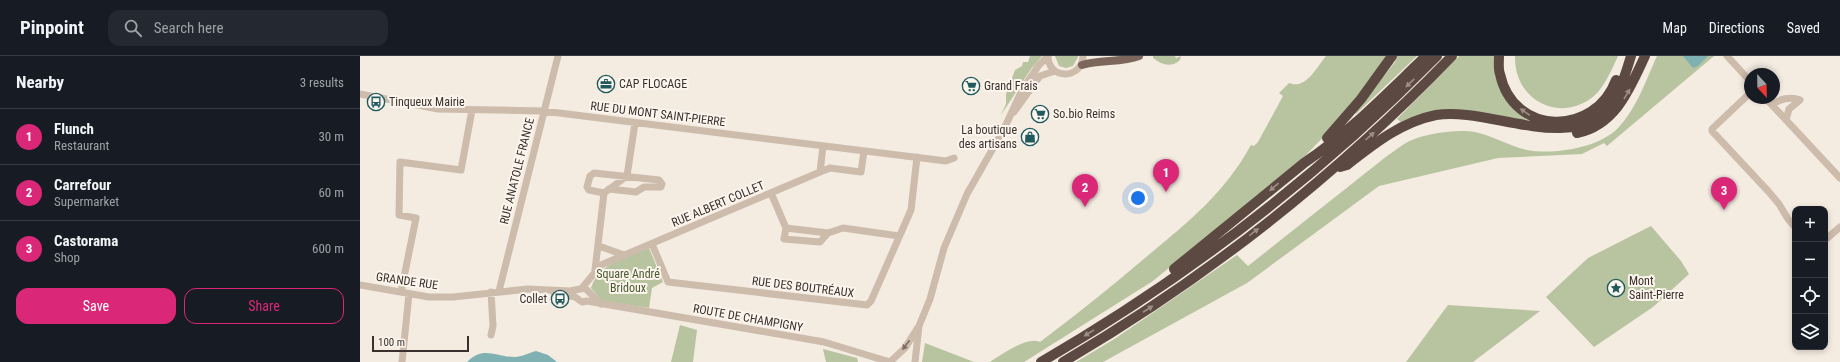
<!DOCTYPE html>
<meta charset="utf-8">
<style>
body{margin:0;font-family:"Roboto Condensed",sans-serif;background:#242831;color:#f1f3f6}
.controls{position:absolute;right:12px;bottom:12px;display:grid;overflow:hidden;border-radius:8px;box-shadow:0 2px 6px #0003}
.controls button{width:36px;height:36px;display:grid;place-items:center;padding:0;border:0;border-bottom:1px solid #363941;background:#171b24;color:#f1f3f6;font:20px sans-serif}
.compass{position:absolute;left:1384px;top:12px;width:36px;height:36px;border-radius:50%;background:#171b24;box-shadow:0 2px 6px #0003;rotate:158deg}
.scale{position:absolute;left:12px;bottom:10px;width:97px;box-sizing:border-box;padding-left:4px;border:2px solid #3b302b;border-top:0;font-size:11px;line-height:14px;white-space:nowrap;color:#3b302b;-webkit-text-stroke:3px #fbf5ee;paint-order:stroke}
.you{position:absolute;left:778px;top:142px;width:14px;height:14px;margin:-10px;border:3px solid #fff;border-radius:50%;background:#1a73e8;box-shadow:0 0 0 6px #1a73e833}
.badge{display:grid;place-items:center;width:26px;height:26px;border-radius:50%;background:#db2777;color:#fff;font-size:13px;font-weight:700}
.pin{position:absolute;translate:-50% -33px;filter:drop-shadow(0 1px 2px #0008)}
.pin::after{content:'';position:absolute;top:21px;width:14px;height:12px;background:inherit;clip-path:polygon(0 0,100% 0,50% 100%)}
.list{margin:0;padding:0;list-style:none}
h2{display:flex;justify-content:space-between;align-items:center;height:52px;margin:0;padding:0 16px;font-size:17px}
h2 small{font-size:13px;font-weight:400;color:#9ea1a6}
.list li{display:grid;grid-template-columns:26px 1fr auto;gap:12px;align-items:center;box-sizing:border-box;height:56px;padding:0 16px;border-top:1px solid #363941}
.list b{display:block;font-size:15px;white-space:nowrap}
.list p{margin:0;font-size:13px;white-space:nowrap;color:#9ea1a6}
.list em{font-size:13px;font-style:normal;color:#9ea1a6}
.actions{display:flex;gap:8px;padding:12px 16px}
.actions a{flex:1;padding:9px 0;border:1px solid #db2777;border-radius:12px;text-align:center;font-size:14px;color:#db2777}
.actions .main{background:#db2777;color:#fff}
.icon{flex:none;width:22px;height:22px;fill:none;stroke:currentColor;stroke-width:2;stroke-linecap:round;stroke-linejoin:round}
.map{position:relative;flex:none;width:1480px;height:306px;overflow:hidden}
header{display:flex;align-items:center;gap:24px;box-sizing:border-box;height:56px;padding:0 20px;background:#171b24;border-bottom:1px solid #363941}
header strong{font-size:19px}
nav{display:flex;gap:22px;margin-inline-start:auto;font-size:14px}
.search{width:280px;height:36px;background:#242831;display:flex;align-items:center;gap:10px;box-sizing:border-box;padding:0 14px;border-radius:12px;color:#9ea1a6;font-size:15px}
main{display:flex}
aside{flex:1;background:#171b24}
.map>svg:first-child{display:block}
</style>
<header>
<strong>Pinpoint</strong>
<div class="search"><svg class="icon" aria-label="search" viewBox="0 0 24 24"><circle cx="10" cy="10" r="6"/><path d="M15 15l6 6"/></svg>Search here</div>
<nav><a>Map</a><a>Directions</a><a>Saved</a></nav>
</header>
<main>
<aside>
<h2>Nearby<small>3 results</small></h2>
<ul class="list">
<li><span class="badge">1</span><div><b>Flunch</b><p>Restaurant</p></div><em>30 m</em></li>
<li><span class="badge">2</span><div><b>Carrefour</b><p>Supermarket</p></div><em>60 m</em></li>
<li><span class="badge">3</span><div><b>Castorama</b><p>Shop</p></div><em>600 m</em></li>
</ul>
<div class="actions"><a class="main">Save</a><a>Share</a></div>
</aside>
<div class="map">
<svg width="1480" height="306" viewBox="0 0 1480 306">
<rect width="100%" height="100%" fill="#f4ebe1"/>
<path fill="#b8c4a0" d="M670,0h12l-11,13 -30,46 5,-11v-10l9,-24 7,-4 1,-4h5z
M695,0h23v1l-5,9 -7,2 -7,-2z
M793,0h22l1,2 5,-2 -1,4c-9,8 -18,5 -27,-2z
M966,0h61l-4,8 -46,59 -31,32 -153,126 -129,81h-34c11,-7 37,-26 50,-20 36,-27 71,-55 105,-84 43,-36 79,-64 106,-113l3,1 4,-4 25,-46 -4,-3 10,-10c17,7 27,-15 37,-27z
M1037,0h20l-61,58 -1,-2 40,-50z
M1099,0h37l5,31 33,34 -73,-10 -49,7 -11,4 -4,-3z
M1155,0h103c-5,11 -14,32 -24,40 -34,28 -80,5 -79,-40z
M1297,0h57l-107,90 -3,-3 -22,11 -84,4 -119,28 -132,97 -144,79h-27l40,-24 121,-83 11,11 139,-110c8,-5 17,-13 25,-16 17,-7 45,-11 63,-8 18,4 34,14 52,18 27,5 72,-2 91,-22 19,-20 28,-48 39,-72z
M1291,170l30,35 8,13 -36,33 -59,40 -48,-50 42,-39z
M289,192l14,34 -11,6 -3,20 -47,-7 -11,-13c8,-25 36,-31 58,-40z
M1088,249l92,6 -67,51h-67z
M320,269l17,5 -4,32h-22z
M565,287l49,19h-52z
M463,293l34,9 1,4h-32z"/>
<path fill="#7fb0b2" d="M1323,0h25l-10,10 -5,2z
M176,295l12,4 9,7h-90c16,-17 29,-5 48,-5 6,0 14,-4 21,-6z"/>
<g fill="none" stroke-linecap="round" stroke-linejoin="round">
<path stroke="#cdbbac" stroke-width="7" d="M688,0c0,24 34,24 35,0
M1367,0l23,25
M1390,37l-38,36v2l56,60 11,13 9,15 7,8
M0,38l78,15 105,2 403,50 8,-3
M1405,42l7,7
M654,56l26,-36 15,-5
M1426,64l3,-11 11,-9c-9,-4 -21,-1 -28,5l68,73
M460,116l10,-4 31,4 3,-21
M244,137l-15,-3 -2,-3 3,-11 4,-3 65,7 3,4 -1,3h-17l-8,5 -27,-3
M411,137l15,35 42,5 15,-5 56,8
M426,172l-2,11 36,3 8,-9
M1465,184l15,-13
M292,188l16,38 199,23 4,-4 40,-91 6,-53
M239,190l25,9
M235,214l9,-77 23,-17 8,-53
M0,229l69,12h24l75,-8 42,2 15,-3 16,16
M222,232l19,-23 219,-93 3,-26
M139,235l59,-235
M41,236l15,-74 -17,-3 1,-53 61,8 11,-60
M193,236l22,5 7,5 5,-1 237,41 66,20
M131,279l2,-9 -2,-34
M42,306l7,-68
M530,306l15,-14 14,-22 11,-27 14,-51 23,-54 37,-65 18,-39 17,-25 9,-9
M555,306l4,-36"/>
<path stroke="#7d675c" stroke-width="8" d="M722,9c19,-6 39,-2 57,-9"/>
<path stroke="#5c4a42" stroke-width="10" d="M1139,0c0,6 -1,13 1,18 13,62 95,63 116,6
M1217,77c39,-8 53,-45 68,-77
M967,82l34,-39 31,-43
M980,111l7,-2c27,-21 54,-43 89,-50 52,-9 138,41 175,-11 10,-14 15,-32 20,-48
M814,213l130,-106c45,-30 83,-70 122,-107
M681,306c145,-84 279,-187 396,-306
M703,306c142,-83 275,-188 389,-306"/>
</g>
<defs><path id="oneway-solid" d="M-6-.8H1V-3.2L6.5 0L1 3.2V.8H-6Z"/></defs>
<g fill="#9c8e87">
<use href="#oneway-solid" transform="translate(1050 27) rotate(136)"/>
<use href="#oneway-solid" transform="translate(1267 38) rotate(-59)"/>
<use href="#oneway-solid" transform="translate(1165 56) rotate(-145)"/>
<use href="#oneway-solid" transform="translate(1010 80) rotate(-42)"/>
<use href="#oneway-solid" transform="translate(914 131) rotate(140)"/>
<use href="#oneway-solid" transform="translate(894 176) rotate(-38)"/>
<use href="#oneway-solid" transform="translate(788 253) rotate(-33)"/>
<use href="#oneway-solid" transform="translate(729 277) rotate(148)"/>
</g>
<use fill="#7d6f65" href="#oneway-solid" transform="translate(546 289) rotate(127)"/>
<defs>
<symbol id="office-ring" viewBox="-11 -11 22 22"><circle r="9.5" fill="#fbf5ee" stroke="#1f5a5e" stroke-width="1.5"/><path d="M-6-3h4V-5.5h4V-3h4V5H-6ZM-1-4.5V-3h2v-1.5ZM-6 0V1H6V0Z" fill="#1f5a5e"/></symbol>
<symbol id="supermarket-ring" viewBox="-11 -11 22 22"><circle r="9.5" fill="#fbf5ee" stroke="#1f5a5e" stroke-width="1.5"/><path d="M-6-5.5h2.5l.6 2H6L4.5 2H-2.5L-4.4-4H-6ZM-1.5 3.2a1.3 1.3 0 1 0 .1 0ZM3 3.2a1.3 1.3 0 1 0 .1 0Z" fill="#1f5a5e"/></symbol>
<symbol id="bus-ring" viewBox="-11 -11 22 22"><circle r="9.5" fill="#fbf5ee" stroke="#1f5a5e" stroke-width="1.5"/><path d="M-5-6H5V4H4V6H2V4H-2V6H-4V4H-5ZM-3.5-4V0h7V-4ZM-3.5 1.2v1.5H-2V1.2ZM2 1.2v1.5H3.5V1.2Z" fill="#1f5a5e"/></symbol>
<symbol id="shop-ring" viewBox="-11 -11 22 22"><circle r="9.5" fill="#fbf5ee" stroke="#1f5a5e" stroke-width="1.5"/><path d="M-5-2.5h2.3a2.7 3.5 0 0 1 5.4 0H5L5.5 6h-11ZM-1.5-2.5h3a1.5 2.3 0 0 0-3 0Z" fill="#1f5a5e"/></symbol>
<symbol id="sight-ring" viewBox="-11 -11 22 22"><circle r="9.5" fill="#fbf5ee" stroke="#1f5a5e" stroke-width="1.5"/><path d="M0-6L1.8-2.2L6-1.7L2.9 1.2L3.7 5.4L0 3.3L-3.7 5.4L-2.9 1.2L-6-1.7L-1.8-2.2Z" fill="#1f5a5e"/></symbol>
</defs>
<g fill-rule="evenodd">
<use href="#office-ring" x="236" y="18" width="20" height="20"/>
<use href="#supermarket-ring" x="601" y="20" width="20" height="20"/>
<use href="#bus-ring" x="6" y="36" width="20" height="20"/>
<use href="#supermarket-ring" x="670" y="48" width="20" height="20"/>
<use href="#shop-ring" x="660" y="71" width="20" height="20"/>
<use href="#sight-ring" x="1246" y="222" width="20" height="20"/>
<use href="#bus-ring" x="190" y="233" width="20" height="20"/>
</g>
<g text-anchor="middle" stroke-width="4" stroke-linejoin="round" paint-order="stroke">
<g font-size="12" fill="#3b302b" stroke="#fbf5ee" text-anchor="start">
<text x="259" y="32">CAP FLOCAGE</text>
<text x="624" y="34">Grand Frais</text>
<text x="29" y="50">Tinqueux Mairie</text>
<text x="693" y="62">So.bio Reims</text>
<text x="657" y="78" text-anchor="end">La boutique<tspan x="657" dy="14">des artisans</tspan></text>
<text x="1269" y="229">Mont<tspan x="1269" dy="14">Saint-Pierre</tspan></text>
<text x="187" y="247" text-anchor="end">Collet</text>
</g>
<g font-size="12" fill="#3b302b" stroke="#fbf5ee">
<text transform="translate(298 58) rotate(7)" y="4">RUE DU MONT SAINT-PIERRE</text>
<text transform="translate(157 115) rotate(-76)" y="4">RUE ANATOLE FRANCE</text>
<text transform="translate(358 148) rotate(-23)" y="4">RUE ALBERT COLLET</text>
<text transform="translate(47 225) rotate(8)" y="4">GRANDE RUE</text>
<text transform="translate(443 231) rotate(7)" y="4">RUE DES BOUTRÉAUX</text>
<text transform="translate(388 262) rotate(10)" y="4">ROUTE DE CHAMPIGNY</text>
</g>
<g font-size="12" fill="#4a5a2e" stroke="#fbf5ee">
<text x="268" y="222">Square André<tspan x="268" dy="14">Bridoux</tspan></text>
</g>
</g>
</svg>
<div class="controls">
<button>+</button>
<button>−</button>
<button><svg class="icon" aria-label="locate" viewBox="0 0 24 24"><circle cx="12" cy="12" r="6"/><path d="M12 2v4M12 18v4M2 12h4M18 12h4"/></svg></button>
<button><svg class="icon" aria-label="layers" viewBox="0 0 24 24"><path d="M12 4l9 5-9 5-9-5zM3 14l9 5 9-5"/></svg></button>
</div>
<svg class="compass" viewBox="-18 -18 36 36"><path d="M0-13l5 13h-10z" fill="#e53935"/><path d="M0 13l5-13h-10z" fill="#9ea1a6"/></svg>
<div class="scale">100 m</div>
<div class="you"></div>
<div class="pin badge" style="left:806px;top:136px">1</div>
<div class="pin badge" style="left:725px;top:151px">2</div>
<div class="pin badge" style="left:1364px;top:154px">3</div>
</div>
</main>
